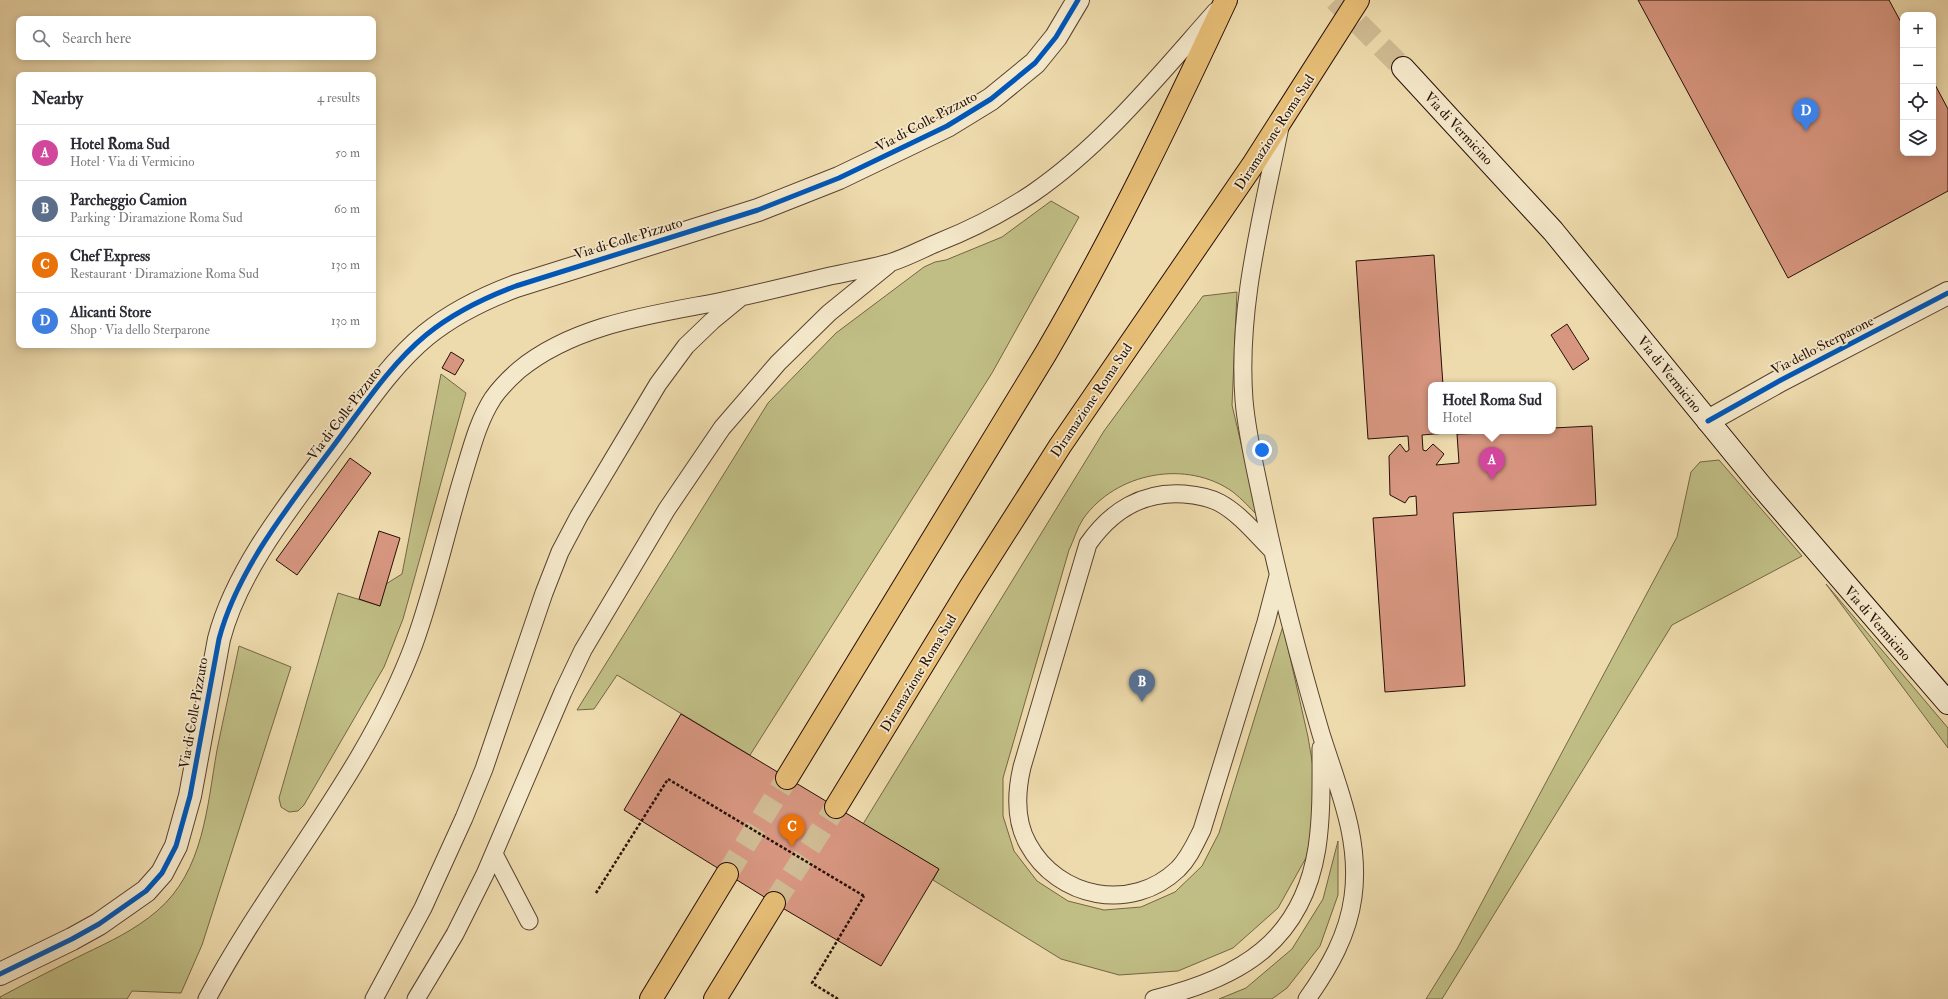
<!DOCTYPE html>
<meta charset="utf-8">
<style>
body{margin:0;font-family:"IM FELL Double Pica",serif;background:#f2f2f3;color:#2b2b33}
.controls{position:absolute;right:12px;top:12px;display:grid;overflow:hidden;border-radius:8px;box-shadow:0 2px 10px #0003}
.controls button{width:36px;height:36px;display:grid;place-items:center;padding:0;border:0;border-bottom:1px solid #e1e1e2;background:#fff;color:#2b2b33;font:20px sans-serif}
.you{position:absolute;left:1262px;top:450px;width:14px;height:14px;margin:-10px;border:3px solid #fff;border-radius:50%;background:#1a73e8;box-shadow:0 0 0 6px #1a73e833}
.badge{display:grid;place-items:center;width:26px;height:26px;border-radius:50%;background:#8f2418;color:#fff;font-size:13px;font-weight:700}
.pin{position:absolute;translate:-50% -33px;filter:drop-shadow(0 1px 2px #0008)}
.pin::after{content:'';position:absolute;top:21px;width:14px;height:12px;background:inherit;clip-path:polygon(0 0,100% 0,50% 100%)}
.popup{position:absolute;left:1428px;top:382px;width:128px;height:52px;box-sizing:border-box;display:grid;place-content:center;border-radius:8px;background:#fff;filter:drop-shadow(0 1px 3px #0005);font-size:13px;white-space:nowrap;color:#7c7c81}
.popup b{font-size:15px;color:#2b2b33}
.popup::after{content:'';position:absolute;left:50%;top:100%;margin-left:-8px;border:8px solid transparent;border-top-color:#fff}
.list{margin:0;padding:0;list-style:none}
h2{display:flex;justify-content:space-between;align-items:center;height:52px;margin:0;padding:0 16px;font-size:17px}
h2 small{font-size:13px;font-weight:400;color:#7c7c81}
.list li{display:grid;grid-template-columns:26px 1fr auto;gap:12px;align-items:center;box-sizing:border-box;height:56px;padding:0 16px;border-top:1px solid #e1e1e2}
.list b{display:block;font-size:15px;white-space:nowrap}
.list p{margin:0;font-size:13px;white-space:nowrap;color:#7c7c81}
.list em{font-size:13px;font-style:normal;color:#7c7c81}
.icon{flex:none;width:22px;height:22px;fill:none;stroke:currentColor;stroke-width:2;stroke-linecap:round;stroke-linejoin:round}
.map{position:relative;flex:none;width:1948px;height:999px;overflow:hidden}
.search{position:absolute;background:#fff;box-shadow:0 2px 10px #0003;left:16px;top:16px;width:360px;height:44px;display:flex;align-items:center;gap:10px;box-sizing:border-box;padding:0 14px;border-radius:8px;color:#7c7c81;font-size:15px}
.panel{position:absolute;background:#fff;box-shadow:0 2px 10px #0003;left:16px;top:72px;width:360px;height:276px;border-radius:8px}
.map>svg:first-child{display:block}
</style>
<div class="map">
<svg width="1948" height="999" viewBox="0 0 1948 999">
<rect width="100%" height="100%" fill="#eedbad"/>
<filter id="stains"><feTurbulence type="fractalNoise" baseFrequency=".005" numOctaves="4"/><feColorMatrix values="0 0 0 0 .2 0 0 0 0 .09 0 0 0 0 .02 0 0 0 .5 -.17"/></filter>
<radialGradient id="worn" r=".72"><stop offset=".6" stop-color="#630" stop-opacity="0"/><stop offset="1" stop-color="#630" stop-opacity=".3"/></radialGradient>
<path fill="#c0be85" stroke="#746645" d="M1051,201l28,16 -87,156 -242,382 -133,-80 -23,34 -17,1 191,-307 68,-70 88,-66 11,-5 11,-2 56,-23z
M1237,292l-5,113 26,111c-8,-8 -16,-17 -25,-24 -46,-33 -117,-20 -150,27 -6,9 -9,21 -14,31l-66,228v38l11,35 23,30 31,20 36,9 37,-3 34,-15 27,-26 17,-33 64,-207 25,111 10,59 -11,60 -29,52 -45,40 -55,23 -59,4 -58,-16 -128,-79 6,-11 -76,-45 241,-393 99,-135z
M441,374l25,19 -63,226 -19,48 -80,138 -6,6 -9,1 -8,-5 -2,-9 59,-205 42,13 6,-22 16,-10z
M1719,460l83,96 -130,69 -230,374h-16l31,-50 220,-412 14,-65 9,-10z
M1826,584l122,144v20z
M239,646l52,21 -89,278 -21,48 -49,-2 -5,8h-127v-2c28,-15 56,-29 84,-43 25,-12 51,-24 73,-43 47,-40 50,-105 60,-161 7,-35 15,-70 22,-104z
M1338,841v54l-18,51 -33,42 -15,11h-53l27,-11 46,-39 31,-50z"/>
<path fill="#d79680" stroke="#270f05" d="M1638,0h251l14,26v127h30v-72l15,28v82l-160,87z
M1434,255l9,130h-12v46h15l1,2 -25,2 1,15 3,1 7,-7 11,10 -8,11 23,-2 -2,-29 96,-3v-3l39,-2 4,79 -143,8 12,173 -80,6 -12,-174 44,-3 -1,-19 -7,1 -4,6 -15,-8 -1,-39 11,-12 6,8 3,-2 -1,-14 -40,3 -12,-178z
M1567,324l22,35 -16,11 -22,-35z
M451,352l13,8 -9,15 -13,-7z
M350,458l21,15 -74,102 -21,-15z
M379,531l21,7 -20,68 -21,-7z
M681,714l258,155 -58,97 -107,-63 -150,-93z"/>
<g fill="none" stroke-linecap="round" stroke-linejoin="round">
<path stroke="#d0bc94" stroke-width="22" stroke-dasharray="22 11" stroke-linecap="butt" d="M1335,0l68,68"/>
<path stroke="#d0bc94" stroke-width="22" stroke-dasharray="22 11" stroke-linecap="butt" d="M727,874l60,-96
M774,903l62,-96"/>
<defs>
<path id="service" d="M1280,127c-18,90 -43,181 -36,273 3,36 12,71 19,106 16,77 36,153 58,228 17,54 40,105 32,163 -5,38 -24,71 -46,102
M1272,550c-16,-16 -32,-36 -52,-47 -11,-6 -24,-8 -36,-9 -41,-3 -73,17 -96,50l-66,223c-6,26 -7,54 6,77 30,55 104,69 150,25 11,-11 17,-25 24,-39l64,-208 12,-46
M494,854l35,67
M207,999c64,-121 159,-226 207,-355 20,-55 32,-112 49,-168 8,-26 15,-55 30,-78 7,-10 17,-20 26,-28 55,-45 131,-55 199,-68 38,-8 75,-17 112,-26 20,-4 40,-8 59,-13 17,-5 33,-14 50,-21 33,-13 64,-29 94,-49 71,-49 126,-118 183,-182
M374,999l49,-91 41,-90 20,-49 60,-176 16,-41 19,-36 79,-132 28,-38 26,-25 28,-23
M416,999l39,-65 30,-60 78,-182 20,-42 84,-141 55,-81 56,-65 51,-50 59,-48
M1154,999c86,-21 148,-57 163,-151 5,-34 4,-67 4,-100"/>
<path id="minor" d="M1708,421l73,-41 167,-87
M0,974l72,-35 27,-15 47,-33 16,-18 14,-27 14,-50 29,-157c19,-73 77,-142 121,-202 26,-35 52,-74 86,-102 27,-22 58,-37 90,-49l242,-76 81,-32 108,-52 44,-27 44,-36 21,-26 22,-37"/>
<path id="secondary" d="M1403,68l150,163 209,256 186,216"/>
<path id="motorway" d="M787,778l259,-425c67,-115 124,-233 180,-353
M836,807l133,-218 91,-143 194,-283 104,-163
M651,999l76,-125
M715,999l59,-96"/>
</defs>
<use href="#service" stroke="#59422f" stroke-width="19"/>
<use href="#minor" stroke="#59422f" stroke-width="24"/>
<use href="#secondary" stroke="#270f05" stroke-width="24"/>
<use href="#motorway" stroke="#270f05" stroke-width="24"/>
<path stroke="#270f05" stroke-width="2.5" stroke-dasharray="3 2" stroke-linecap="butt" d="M596,893l72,-114
M838,999l-26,-16 52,-87"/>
<use href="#service" stroke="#f4e8ca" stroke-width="17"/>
<use href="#minor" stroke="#f4e8ca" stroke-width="22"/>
<use href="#secondary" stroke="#f4e8ca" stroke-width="22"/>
<use href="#motorway" stroke="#e7be76" stroke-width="22"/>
<path stroke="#270f05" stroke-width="2.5" stroke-dasharray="3 2" stroke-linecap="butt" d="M668,779l196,117"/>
<defs>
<path id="cycleway" d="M1708,421l73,-41 167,-87
M0,974l72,-35 27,-15 47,-33 16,-18 14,-27 14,-50 29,-157c19,-73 77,-142 121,-202 26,-35 52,-74 86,-102 27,-22 58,-37 90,-49l242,-76 81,-32 108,-52 44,-27 44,-36 21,-26 22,-37"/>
</defs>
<use href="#cycleway" stroke="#f4e8ca" stroke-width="8"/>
<use href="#cycleway" stroke="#0057b8" stroke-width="5"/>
</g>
<g text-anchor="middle" stroke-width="3.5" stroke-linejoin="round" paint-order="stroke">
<g font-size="14" fill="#270f05" stroke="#f4e8ca">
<text transform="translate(926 121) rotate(-28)" y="5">Via di Colle Pizzuto</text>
<text transform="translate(1459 128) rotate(47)" y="5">Via di Vermicino</text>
<text transform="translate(1274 132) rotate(-57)" y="5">Diramazione Roma Sud</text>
<text transform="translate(628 238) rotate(-17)" y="5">Via di Colle Pizzuto</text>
<text transform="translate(1822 345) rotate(-27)" y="5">Via dello Sterparone</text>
<text transform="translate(1670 374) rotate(51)" y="5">Via di Vermicino</text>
<text transform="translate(1091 400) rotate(-56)" y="5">Diramazione Roma Sud</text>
<text transform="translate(344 413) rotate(-53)" y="5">Via di Colle Pizzuto</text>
<text transform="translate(1878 623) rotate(49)" y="5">Via di Vermicino</text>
<text transform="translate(918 673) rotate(-59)" y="5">Diramazione Roma Sud</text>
<text transform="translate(193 713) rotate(-80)" y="5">Via di Colle Pizzuto</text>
</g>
</g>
<rect width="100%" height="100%" filter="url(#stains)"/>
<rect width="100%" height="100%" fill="url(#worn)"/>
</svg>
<div class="controls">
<button>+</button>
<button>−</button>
<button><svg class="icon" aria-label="locate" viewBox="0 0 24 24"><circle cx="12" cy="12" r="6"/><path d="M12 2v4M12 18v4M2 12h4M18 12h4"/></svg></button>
<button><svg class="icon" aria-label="layers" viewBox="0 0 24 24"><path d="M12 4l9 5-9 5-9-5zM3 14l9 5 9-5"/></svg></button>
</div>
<div class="you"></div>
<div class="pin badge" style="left:1492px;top:480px;background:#d1479c">A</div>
<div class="popup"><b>Hotel Roma Sud</b>Hotel</div>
<div class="pin badge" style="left:1142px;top:702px;background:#5c6f8a">B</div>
<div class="pin badge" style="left:792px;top:847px;background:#e8710a">C</div>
<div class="pin badge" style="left:1806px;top:131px;background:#3f7fe0">D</div>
<div class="search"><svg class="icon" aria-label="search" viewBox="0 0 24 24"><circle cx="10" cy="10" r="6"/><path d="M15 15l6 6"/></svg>Search here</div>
<section class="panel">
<h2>Nearby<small>4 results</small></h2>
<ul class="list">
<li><span class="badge" style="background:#d1479c">A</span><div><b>Hotel Roma Sud</b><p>Hotel · Via di Vermicino</p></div><em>50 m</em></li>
<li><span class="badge" style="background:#5c6f8a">B</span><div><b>Parcheggio Camion</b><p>Parking · Diramazione Roma Sud</p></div><em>60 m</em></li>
<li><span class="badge" style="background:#e8710a">C</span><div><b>Chef Express</b><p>Restaurant · Diramazione Roma Sud</p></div><em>130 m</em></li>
<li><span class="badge" style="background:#3f7fe0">D</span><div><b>Alicanti Store</b><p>Shop · Via dello Sterparone</p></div><em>130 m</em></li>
</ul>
</section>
</div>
